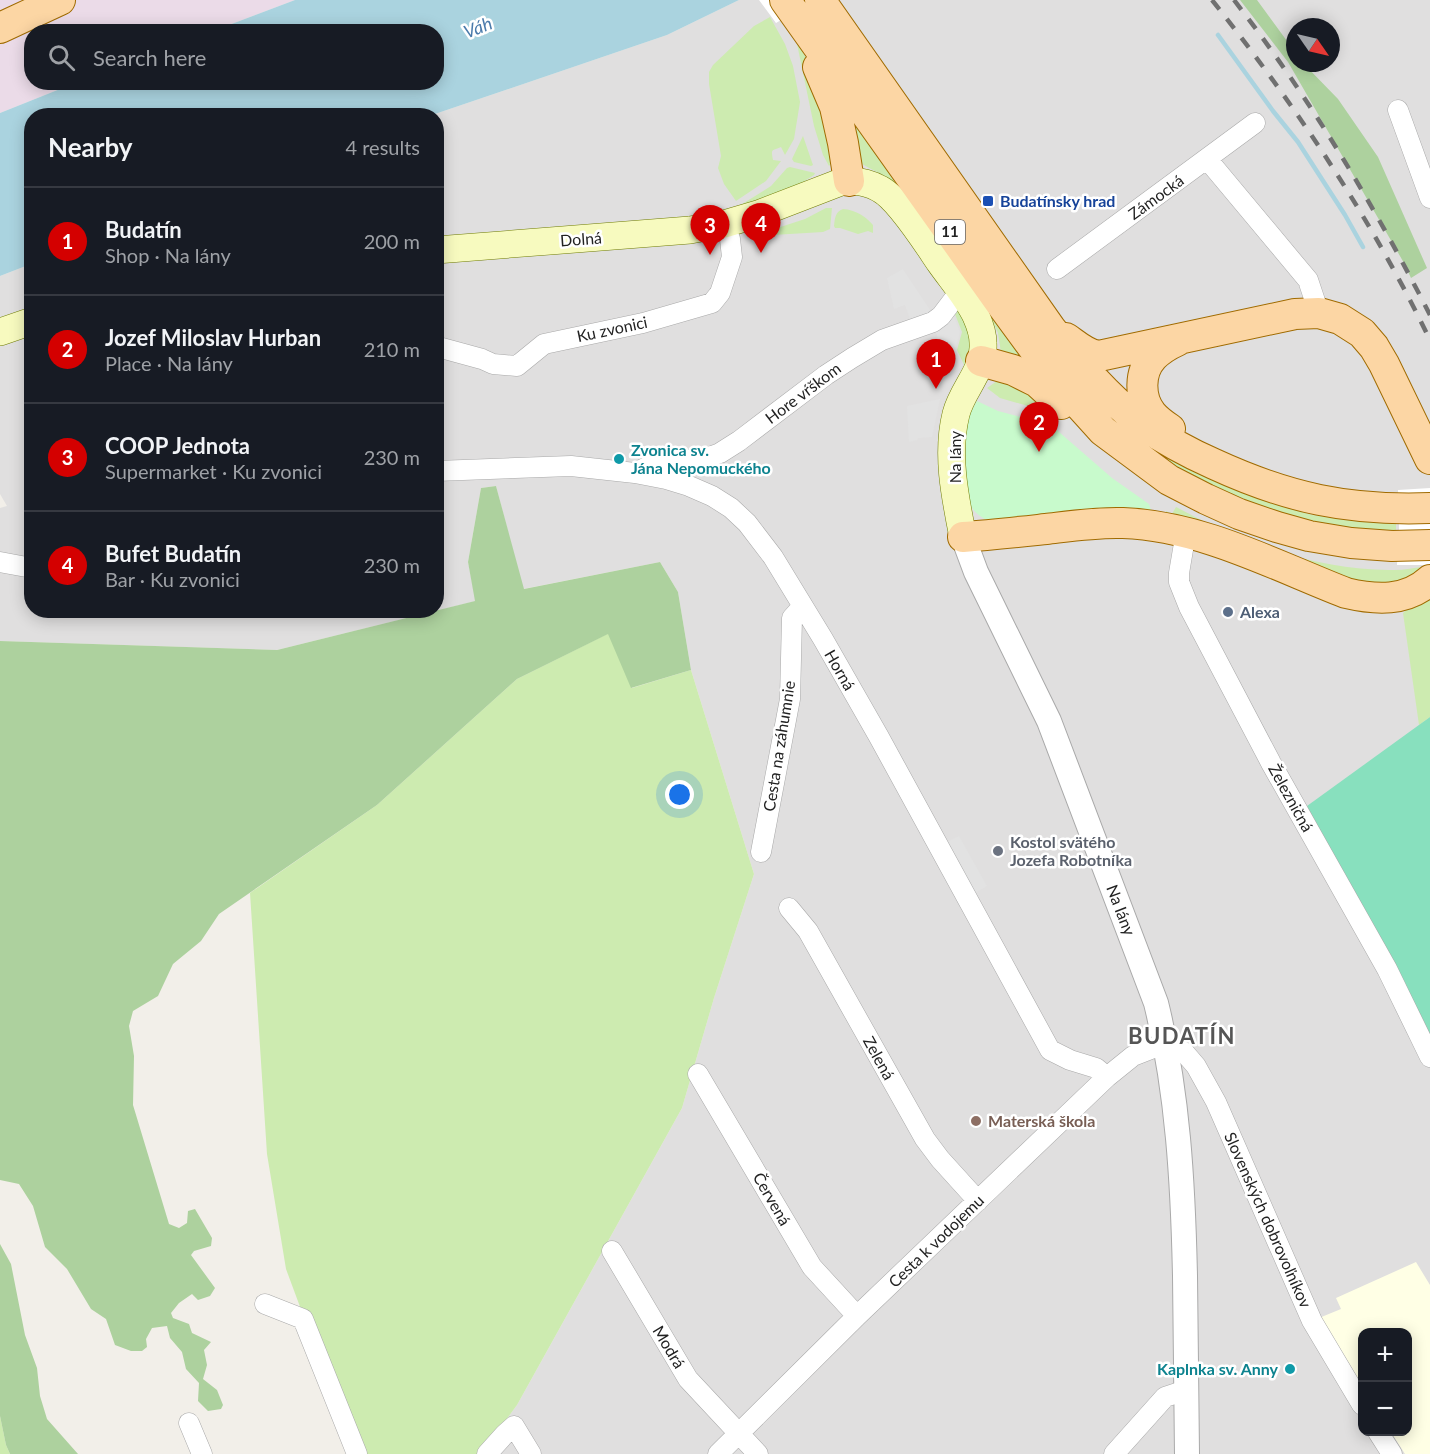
<!DOCTYPE html>
<meta charset="utf-8">
<style>
body{margin:0;font-family:Lato,sans-serif;background:#242831;color:#f1f3f6}
.controls{position:absolute;right:18px;bottom:18px;display:grid;overflow:hidden;border-radius:12px;box-shadow:0 3px 15px #0003}
.controls button{width:54px;height:54px;display:grid;place-items:center;padding:0;border:0;border-bottom:2px solid #363941;background:#171b24;color:#f1f3f6;font:30px sans-serif}
.compass{position:absolute;left:1286px;top:18px;width:54px;height:54px;border-radius:50%;background:#171b24;box-shadow:0 3px 15px #0003;rotate:124deg}
.you{position:absolute;left:680px;top:795px;width:21px;height:21px;margin:-15px;border:4px solid #fff;border-radius:50%;background:#1a73e8;box-shadow:0 0 0 9px #1a73e833}
.badge{display:grid;place-items:center;width:39px;height:39px;border-radius:50%;background:#d40000;color:#fff;font-size:20px;font-weight:700}
.pin{position:absolute;translate:-50% -50px;filter:drop-shadow(0 2px 3px #0008)}
.pin::after{content:'';position:absolute;top:32px;width:21px;height:18px;background:inherit;clip-path:polygon(0 0,100% 0,50% 100%)}
.list{margin:0;padding:0;list-style:none}
h2{display:flex;justify-content:space-between;align-items:center;height:78px;margin:0;padding:0 24px;font-size:26px}
h2 small{font-size:20px;font-weight:400;color:#9ea1a6}
.list li{display:grid;grid-template-columns:39px 1fr auto;gap:18px;align-items:center;box-sizing:border-box;height:108px;padding:0 24px;border-top:2px solid #363941}
.list b{display:block;font-size:22px;white-space:nowrap}
.list p{margin:0;font-size:20px;white-space:nowrap;color:#9ea1a6}
.list em{font-size:20px;font-style:normal;color:#9ea1a6}
.icon{flex:none;width:33px;height:33px;fill:none;stroke:currentColor;stroke-width:2;stroke-linecap:round;stroke-linejoin:round}
.map{position:relative;flex:none;width:1430px;height:1454px;overflow:hidden}
.search{position:absolute;background:#171b24;box-shadow:0 3px 15px #0003;left:24px;top:24px;width:420px;height:66px;display:flex;align-items:center;gap:15px;box-sizing:border-box;padding:0 21px;border-radius:24px;color:#9ea1a6;font-size:22px}
.panel{position:absolute;background:#171b24;box-shadow:0 3px 15px #0003;left:24px;top:108px;width:420px;height:510px;border-radius:24px}
.map>svg:first-child{display:block}
</style>
<div class="map">
<svg width="1430" height="1454" viewBox="0 0 1430 1454">
<rect width="100%" height="100%" fill="#f2efe9"/>
<path fill="#e0dfdf" fill-rule="evenodd" d="M739,0h691v590l-10,134 10,-7v737h-949l36,-49 165,-297 32,-110 40,-124 -63,-204 -13,-78 -18,-30 -137,27 -27,-103 -15,2 -13,74 8,39 -199,49 -277,-9v-133l7,-2 -7,-12v-218l31,-12 1,346h404v-494l-4,-1 235,-80zM1295,27h36v36h-36zM1362,1332h46v100h-46z"/>
<path fill="#ebdbe8" d="M0,0h295l-82,31 -181,1v50l43,1 -75,30z"/>
<path fill="#ffffe5" d="M1416,1262l14,23v169h-25l-14,-22h17v-100h-46v54l-43,-68 22,-9 -5,-11z"/>
<path fill="#cdebb0" d="M770,17l15,27 8,22 7,36 -6,37 -9,16 -4,-8c-10,4 -10,2 -8,13l8,1 -15,20 -30,20 -12,-17 -6,-16 3,-12 -12,-72v-12l4,-7 41,-39z
M796,39l20,38 18,83 -5,6 -6,-11 -9,-29z
M843,98l200,277 -42,-22 -3,-20 -6,-13 -102,-141c-11,-7 -23,-11 -34,-19z
M803,136l10,29 -2,1 -17,-4 -2,-3z
M790,167l25,6 -1,2 -28,18 -47,13 32,-20 16,-18z
M826,208h6l-2,21 -7,3 -50,3 -11,-2 43,-14z
M843,209c13,1 22,7 30,16v8l-5,-2 -10,3 -18,-6h-5l-1,-2c1,-8 1,-14 9,-17z
M956,303l18,31 -8,35 -9,-19 5,-18 -9,-23z
M1038,325l165,150 34,15 36,13 39,12 84,9v7c-92,0 -183,-34 -257,-90 -16,-11 -32,-24 -45,-38 -7,-8 -13,-18 -19,-26 -12,-17 -25,-34 -37,-52z
M1006,379l40,27 -4,4 -42,-12 -13,-10 10,-7z
M1176,507c16,8 32,17 49,25 48,22 115,39 169,38 10,0 21,-2 32,-4l-22,15 -41,4 -197,-69v-5l6,3z
M1430,590v127l-11,8 -16,-112z
M609,633l23,55 59,-18 63,204 -40,124 -32,110 -165,297 -36,49h-128l-21,-61 -46,-124 -19,-115 -17,-261 127,-88 140,-126z
M0,1416l6,29 4,9h-10z"/>
<path fill="#add19e" d="M1240,0h17l38,52v11h8l35,36 40,58 49,111 -16,10 -7,-15 -116,-201z
M496,486l28,103 136,-27 18,30 13,78 -60,18 -23,-54 -91,45 -140,126 -158,109 -18,27 -28,23 -15,32 -25,15 -4,15 5,30 -1,49 36,119 10,4 8,-5 1,-12 7,-2 17,29 -1,8 -17,5 -3,4 24,33 -5,8 -12,4 -6,-6 -13,9 -8,10 2,5 16,6 3,9 19,9 -7,8 3,15 -4,14 14,11 6,15 -2,4 -13,2 -10,-10 1,-18 -13,-14 -4,-17 -12,-14 -3,-12 -15,2 -6,11 1,8 -5,4h-11l-16,-6 -9,-26 -15,-10 -24,-40 -22,-22 -12,-41 -14,-22 -19,-4v-539l277,9 198,-49 -7,-39 13,-74z
M0,1244l11,20 14,71 12,33 3,28 7,23 31,35h-68l-4,-9 -6,-29z"/>
<path fill="#c8facc" d="M977,401l21,10 53,14 61,53 37,26 2,6v5l-162,7c-7,-5 -14,-8 -18,-16 -6,-13 -7,-69 -4,-84 2,-7 6,-14 10,-21z"/>
<path fill="#88e0be" d="M1430,717v328l-123,-239z"/>
<path fill="#e2e2e2" d="M903,269l32,48 -24,5 -6,-17 -11,4 -7,-31z
M951,309l9,23 -5,19 8,15 -18,12 -10,-52z
M940,399l-8,38 -14,1 -1,2 -8,2 -2,-36z
M959,836l28,50 -12,7 -28,-51z"/>
<path fill="#aad3df" d="M295,0h444l-72,35 -235,80 -400,1 -1,148 -31,12v-163l75,-30 361,-1v-50l-223,-1z"/>
<path fill="#fff" d="M759,0h41l5,6 -29,17z
M1430,488v77h-33l2,-37 -1,-38z"/>
<g fill="none" stroke-linecap="round" stroke-linejoin="round">
<path stroke="#aad3df" stroke-width="4.5" d="M1218,35l55,76 25,31 47,73 18,32"/>
<defs>
<path id="minor" d="M1398,110l32,88
M1207,159l101,121 11,33
M1057,269l198,-146
M436,345l2,2 44,12 11,5 24,2 27,-22 99,-21 69,-20 8,-10 12,-36 -2,-18 -6,-15
M436,471l135,-5 64,7 31,6 23,7 23,10 19,12 16,15 26,34 50,82 56,98 171,313 20,10 26,8 11,9
M637,472l12,-6 63,-10 8,-3 19,-12 87,-66 26,-17 30,-18 51,-18 8,-6 19,-25
M1186,532l-7,41v9l10,25 82,156 116,206 43,88
M0,562l32,6
M761,852l29,-153 2,-81 10,-11
M789,908l19,23 117,208 15,20 38,42
M698,1074l114,193 45,49
M612,1251l76,128 70,75
M265,1304l38,15 54,135
M189,1423l13,31
M1378,1432l14,22
M487,1454l18,-20 9,-8 17,28
M718,1454l139,-138 250,-239 26,-21 23,-9 9,-3 19,8 12,14 20,36 96,219 50,84
M1114,1454l51,-57 12,-4h9"/>
<path id="tertiary" d="M963,537l13,35 73,149 107,282c22,89 27,181 29,273 1,59 1,119 2,178"/>
<path id="secondary" d="M436,250l254,-20 34,-6 34,-10 83,-32c13,-2 27,0 39,7 19,10 47,55 60,74 12,17 27,34 36,53 4,9 7,17 7,27 2,27 -21,46 -27,71 -10,40 -1,83 7,123
M0,332l32,-11"/>
<path id="primary" d="M785,0l216,304 55,75 47,52 66,49 37,19 33,15 38,13 32,9 42,7 41,3 38,-1
M820,0l231,329c27,34 56,68 91,95 23,16 47,29 72,40 74,34 134,47 216,44
M0,28l60,-28
M818,67l17,40 8,36 6,38
M1066,338c10,7 21,17 33,18l196,-42 24,-1 21,6 22,14 12,14 10,17 46,95
M981,361l32,9 24,12 24,22
M1170,429c-6,-4 -13,-9 -18,-15 -13,-16 -13,-42 1,-57 7,-7 15,-12 24,-16
M963,537c28,-2 55,-5 83,-8 25,-3 51,-7 77,-6 79,3 151,42 223,70 30,7 60,9 84,-13"/>
</defs>
<use href="#minor" stroke="#a9a9a9" stroke-width="21"/>
<use href="#tertiary" stroke="#a9a9a9" stroke-width="26"/>
<use href="#secondary" stroke="#707d05" stroke-width="28"/>
<use href="#primary" stroke="#a06b00" stroke-width="32"/>
<use href="#minor" stroke="#fff" stroke-width="20"/>
<use href="#tertiary" stroke="#fff" stroke-width="24"/>
<use href="#secondary" stroke="#f7fabf" stroke-width="27"/>
<use href="#primary" stroke="#fcd6a4" stroke-width="30"/>
<path stroke="#707070" stroke-width="4.5" stroke-dasharray="12 12" stroke-linecap="butt" d="M1212,0c84,106 159,218 218,340
M1234,0c76,98 140,205 196,315"/>
</g>
<rect fill="#1a4fb4" stroke="#fff" stroke-width="2" x="982" y="195" width="12" height="12" rx="3"/>
<g fill="#0f9aa8" stroke="#fff" stroke-width="2">
<circle cx="619" cy="459" r="6"/>
<circle cx="1290" cy="1369" r="6"/>
</g>
<circle fill="#5c6f8a" stroke="#fff" stroke-width="2" cx="1228" cy="612" r="6"/>
<circle fill="#6b7280" stroke="#fff" stroke-width="2" cx="998" cy="851" r="6"/>
<circle fill="#8d6e63" stroke="#fff" stroke-width="2" cx="976" cy="1121" r="6"/>
<g text-anchor="middle" stroke-width="5" stroke-linejoin="round" paint-order="stroke">
<rect fill="#fff" stroke="#646464" stroke-width="1.5" x="935" y="220" width="30" height="24" rx="4.5"/>
<g font-size="15" font-weight="bold" fill="#222">
<text x="950" y="237">11</text>
</g>
<g font-size="16" fill="#222" stroke="#fff">
<text transform="translate(1156 197) rotate(-36)" y="6">Zámocká</text>
<text transform="translate(581 239) rotate(-4)" y="6">Dolná</text>
<text transform="translate(612 329) rotate(-12)" y="6">Ku zvonici</text>
<text transform="translate(803 393) rotate(-37)" y="6">Hore vŕškom</text>
<text transform="translate(955 457) rotate(-90)" y="6">Na lány</text>
<text transform="translate(840 670) rotate(60)" y="6">Horná</text>
<text transform="translate(779 746) rotate(-81)" y="6">Cesta na záhumnie</text>
<text transform="translate(1291 798) rotate(61)" y="6">Železničná</text>
<text transform="translate(1121 910) rotate(69)" y="6">Na lány</text>
<text transform="translate(879 1058) rotate(61)" y="6">Zelená</text>
<text transform="translate(772 1199) rotate(60)" y="6">Červená</text>
<text transform="translate(1268 1220) rotate(66)" y="6">Slovenských dobrovoľníkov</text>
<text transform="translate(936 1241) rotate(-44)" y="6">Cesta k vodojemu</text>
<text transform="translate(669 1347) rotate(59)" y="6">Modrá</text>
</g>
<g font-size="16" font-weight="bold" fill="#164399" stroke="#fff" text-anchor="start">
<text x="1000" y="207">Budatínsky hrad</text>
</g>
<g font-size="16" font-weight="bold" fill="#0d838f" stroke="#fff" text-anchor="start">
<text x="631" y="456">Zvonica sv.<tspan x="631" dy="18">Jána Nepomuckého</tspan></text>
<text x="1278" y="1375" text-anchor="end">Kaplnka sv. Anny</text>
</g>
<g font-size="16" font-weight="bold" fill="#4e5e75" stroke="#fff" text-anchor="start">
<text x="1240" y="618">Alexa</text>
</g>
<g font-size="16" font-weight="bold" fill="#5b616d" stroke="#fff" text-anchor="start">
<text x="1010" y="848">Kostol svätého<tspan x="1010" dy="18">Jozefa Robotníka</tspan></text>
</g>
<g font-size="16" font-weight="bold" fill="#785e54" stroke="#fff" text-anchor="start">
<text x="988" y="1127">Materská škola</text>
</g>
<g font-size="18" font-style="italic" fill="#4a7aab" stroke="#fff">
<text transform="translate(478 28) rotate(-21)" y="6">Váh</text>
</g>
<g font-size="22" font-weight="bold" letter-spacing="1.5" fill="#555" stroke="#fff">
<text x="1182" y="1044">BUDATÍN</text>
</g>
</g>
</svg>
<div class="controls">
<button>+</button>
<button>−</button>
</div>
<svg class="compass" viewBox="-18 -18 36 36"><path d="M0-13l5 13h-10z" fill="#e53935"/><path d="M0 13l5-13h-10z" fill="#9ea1a6"/></svg>
<div class="you"></div>
<div class="pin badge" style="left:936px;top:389px">1</div>
<div class="pin badge" style="left:1039px;top:452px">2</div>
<div class="pin badge" style="left:710px;top:255px">3</div>
<div class="pin badge" style="left:761px;top:253px">4</div>
<div class="search"><svg class="icon" aria-label="search" viewBox="0 0 24 24"><circle cx="10" cy="10" r="6"/><path d="M15 15l6 6"/></svg>Search here</div>
<section class="panel">
<h2>Nearby<small>4 results</small></h2>
<ul class="list">
<li><span class="badge">1</span><div><b>Budatín</b><p>Shop · Na lány</p></div><em>200 m</em></li>
<li><span class="badge">2</span><div><b>Jozef Miloslav Hurban</b><p>Place · Na lány</p></div><em>210 m</em></li>
<li><span class="badge">3</span><div><b>COOP Jednota</b><p>Supermarket · Ku zvonici</p></div><em>230 m</em></li>
<li><span class="badge">4</span><div><b>Bufet Budatín</b><p>Bar · Ku zvonici</p></div><em>230 m</em></li>
</ul>
</section>
</div>
